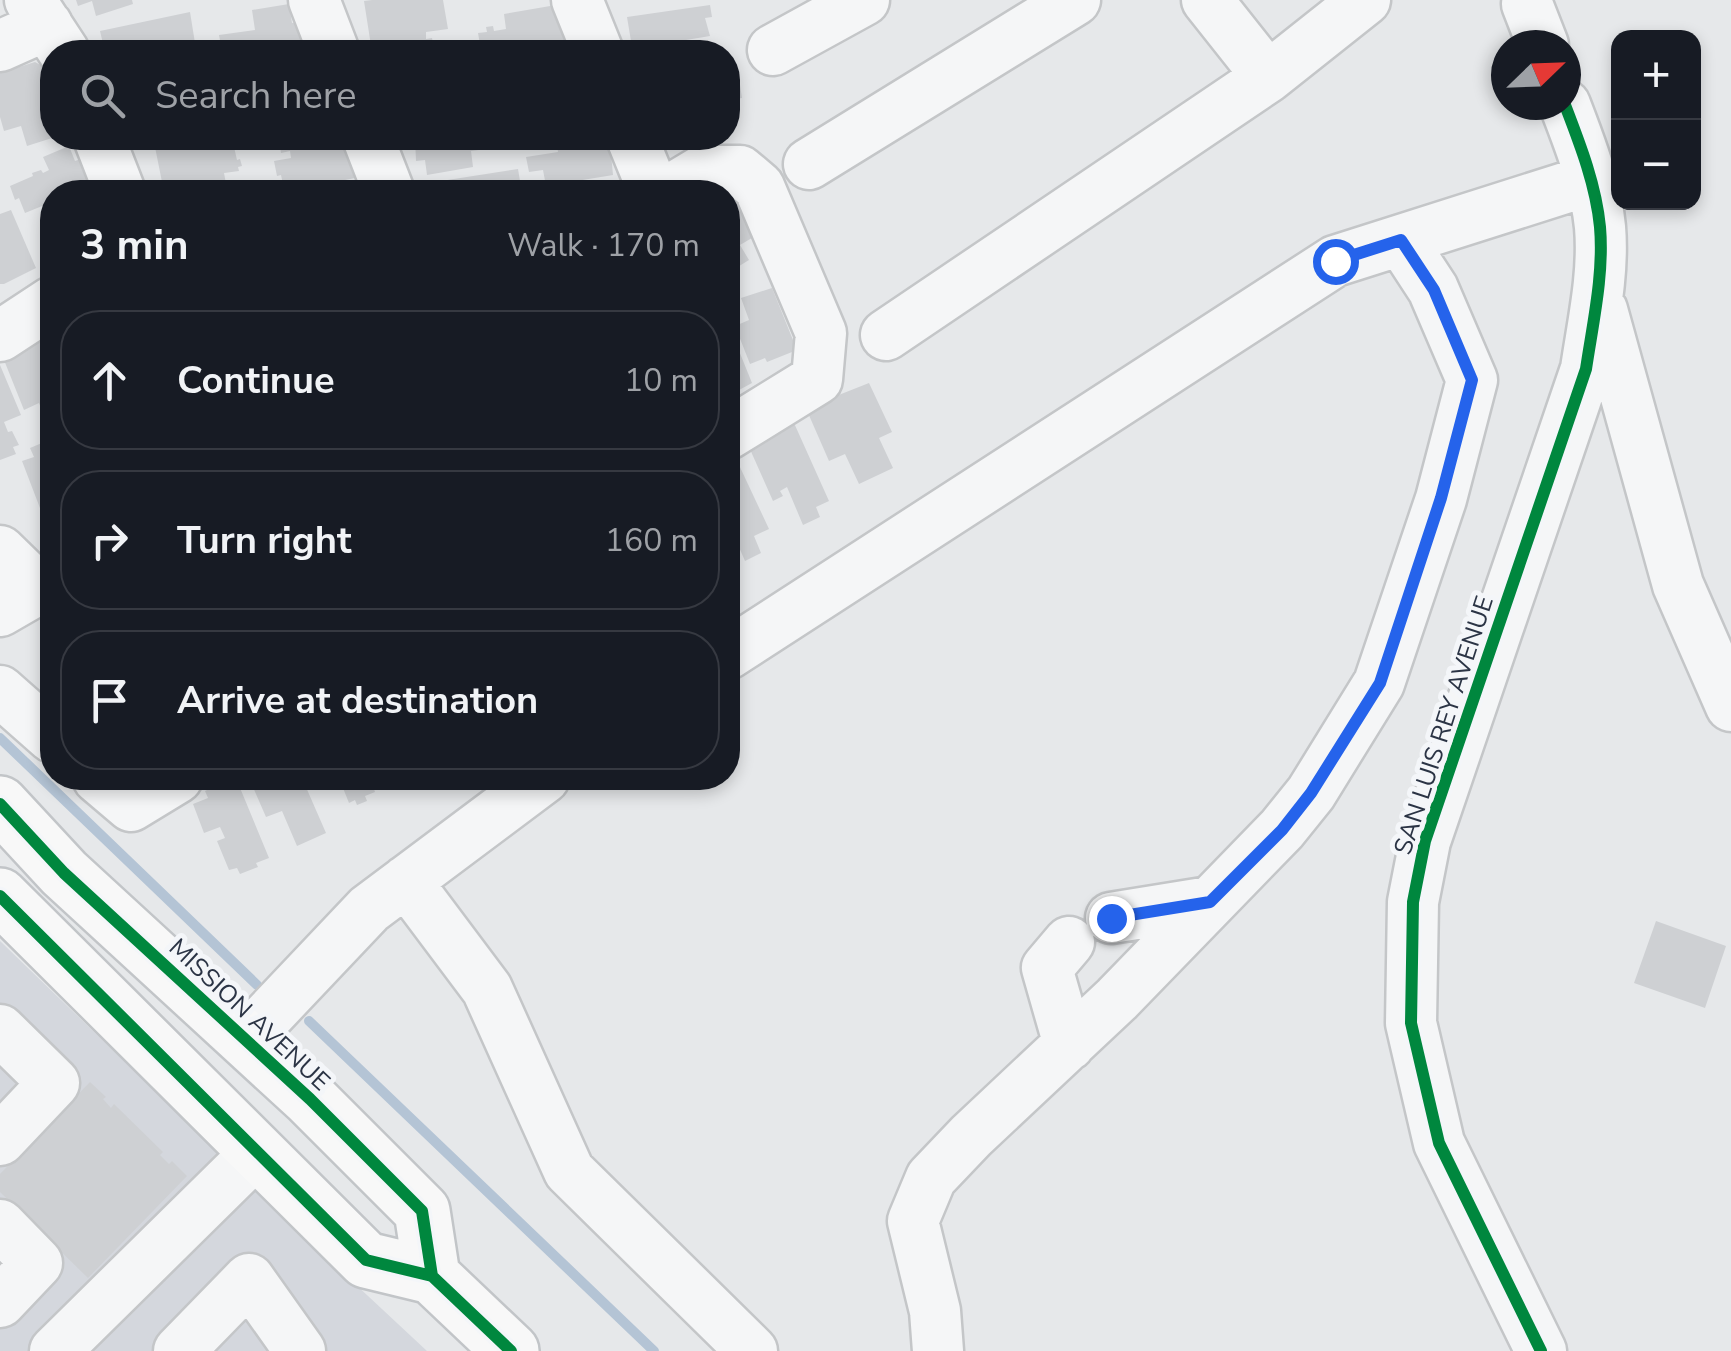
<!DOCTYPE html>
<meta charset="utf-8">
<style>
body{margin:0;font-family:"Nunito Sans",sans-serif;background:#20242c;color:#f1f3f6}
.controls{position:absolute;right:30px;top:30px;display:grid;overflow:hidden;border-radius:20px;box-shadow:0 5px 15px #0003}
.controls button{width:90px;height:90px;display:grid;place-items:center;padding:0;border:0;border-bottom:2px solid #363941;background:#171b24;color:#f1f3f6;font:50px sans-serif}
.compass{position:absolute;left:1491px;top:30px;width:90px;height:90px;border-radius:50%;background:#171b24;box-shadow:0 5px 15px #0003;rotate:67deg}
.stop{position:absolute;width:30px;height:30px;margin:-22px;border:8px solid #2563eb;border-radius:50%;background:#fff}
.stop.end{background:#2563eb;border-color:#fff;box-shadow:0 2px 10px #0008}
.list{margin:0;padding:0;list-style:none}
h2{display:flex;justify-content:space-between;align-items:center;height:130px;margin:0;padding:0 40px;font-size:42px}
h2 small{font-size:32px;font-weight:400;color:#9ea1a6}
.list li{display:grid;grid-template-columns:65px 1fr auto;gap:30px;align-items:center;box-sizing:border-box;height:140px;margin:0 20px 20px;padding:0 20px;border:2px solid #363941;border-radius:40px}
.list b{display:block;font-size:38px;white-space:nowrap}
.list em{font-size:32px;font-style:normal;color:#9ea1a6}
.icon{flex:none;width:55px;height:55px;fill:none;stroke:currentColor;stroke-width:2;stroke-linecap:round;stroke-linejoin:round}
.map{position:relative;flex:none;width:1731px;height:1351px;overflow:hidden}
.search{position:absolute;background:#171b24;box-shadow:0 5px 15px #0003;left:40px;top:40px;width:700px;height:110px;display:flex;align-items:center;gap:25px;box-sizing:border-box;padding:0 35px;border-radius:40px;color:#9ea1a6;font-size:38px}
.panel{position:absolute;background:#171b24;box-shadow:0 5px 15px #0003;left:40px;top:180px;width:700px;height:610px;border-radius:40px}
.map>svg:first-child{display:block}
</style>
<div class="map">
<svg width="1731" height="1351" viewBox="0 0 1731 1351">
<rect width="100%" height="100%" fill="#e6e8ea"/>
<path fill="#d4d7dd" d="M0,941l353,341 74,69h-427z"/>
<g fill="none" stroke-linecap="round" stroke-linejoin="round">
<path stroke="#b4c4d5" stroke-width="10" d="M0,738l257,247
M309,1021l345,330"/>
</g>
<path fill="#ced0d3" d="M76,0h56l1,4 -37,12 -4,-15 -14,5z
M372,0h71l5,29 -22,3v7l6,-1 2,10 -33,4h-29l-8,-51z
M289,4l3,19 12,-2 3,31 -85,-1 -3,-16 36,-5 -3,-20z
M556,5l7,16 5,31h-79l-1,-3 -7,1 -3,-17 9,-1 -1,-5 7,-1 1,5 12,-2 -2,-15z
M710,5l2,12 -7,1 5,18 -24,4 1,6 9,-2 1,8h-56l-1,-6 -8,1 -5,-30z
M190,12l5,31 -29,5 1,4h-62l-5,-21z
M35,62l16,9 1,6v61l-25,8 -6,-20 -17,5 -4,-14v-44z
M728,67h4l2,12 5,-1 3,20 -14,2z
M201,138h31l5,22 3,-1 2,7 -4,1 1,4 -15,2 3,16 -18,3h-45l-9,-45z
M293,138h57l7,37 -3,1 1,2 -55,11v-2l-16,2 -3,-14 -4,1 -3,-15 17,-3 -1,-7 -9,2 -2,-13z
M415,138h86l1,9 -31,4 2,16 -46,8 -2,-15 -9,1z
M556,138h51v5h3l3,32 -67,11 -3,-16 -14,2 -3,-15 32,-5z
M69,146l6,15 9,-3 9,28 -16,6h-25v10l-27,11 -6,-15 -4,2 -5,-14 23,-10 -1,-3 9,-3 2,3 6,-3 -6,-13z
M518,169l3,18h7l1,5h-87l-1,-11z
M731,192l26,43 -17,10 9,15 -21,13v-79z
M11,210l25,58 -32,16h-4v-70z
M772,288l25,62 -30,12 -2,-4 -15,6 -15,-38 14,-6 -8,-22z
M43,328l9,20v76l-4,2 -9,-23 -15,7 -20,-50 17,-6 -4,-10z
M733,336l19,47 -24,13v-58z
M0,365l21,50 -17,7 4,10 4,-1 7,14 -6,2 3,7 -16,6z
M869,383l23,49 -13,6 14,30 -34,16 -14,-30 -16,7 -21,-48 15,-7 -2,-4z
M794,423l35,78 -13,6 4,10 -17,8 -16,-38 -7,4 3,5 -10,5 -24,-54 14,-10z
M49,440l3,10v77l-4,2 -26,-68 12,-4 -4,-9z
M739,465l30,64 -15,7 7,17 -16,8 -17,-39v-52z
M249,778h53l24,55 -29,13 -15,-35 -16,6z
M339,778h35l2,6 -3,2 2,6 -10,4 2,5 -10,4 -2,-5 -6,3z
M221,783l4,5 13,-5 31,75 -13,5 2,4 -18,7 -3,-6 -8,2 -12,-29 8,-3 -5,-11 -16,6 -11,-29 15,-6 -3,-7z
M1656,921l70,25 -21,62 -71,-25z
M90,1082l16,15 -3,2 8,9 3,-4 49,48 -3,3 9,9 3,-3 15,15 -99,102 -88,-86v-18z"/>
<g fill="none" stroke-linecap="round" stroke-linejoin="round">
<defs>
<path id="minor" d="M30,0l34,52
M314,0l20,52
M577,0l21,52
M1527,4l16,41
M0,46l47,-21
M773,50l91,-50
M1268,77l97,-77
M99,138l21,54
M368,138l21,54
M632,138l22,54
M809,164l266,-164
M667,192l35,-21h38l19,16 62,146 -4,46 -89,55
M1602,310l76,275 53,121
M886,335l382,-258 -61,-77
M0,336l52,-34
M0,551l39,38
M0,611l52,-30
M728,654l607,-393 255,-81
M0,691l52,46
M98,778l33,28 46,-28
M406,881l81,108 82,182 183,180
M1111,918l99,-16
M1069,942l-22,26 22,77
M0,1030l54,53 -54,57
M245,1040l124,-131 175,-131
M0,1225l37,38 -37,39
M55,1351l201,-198
M179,1351l70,-72 51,72
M938,1351l-3,-40 -22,-90 18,-43 40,-42 146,-137 165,-170 29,-36 68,-110 62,-184 31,-119 -39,-91 -32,-49
M1541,1351l-102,-208 -28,-120 2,-121 12,-61 161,-472c7,-47 18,-95 14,-142 -4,-42 -20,-83 -35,-122"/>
<path id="major" d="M0,804l64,69 246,226 112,112 10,65
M0,896l366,364 66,16 79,75"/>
</defs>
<use href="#minor" stroke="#c4c6c8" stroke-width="55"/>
<use href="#major" stroke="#c2c5c8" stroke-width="60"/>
<use href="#minor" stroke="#f5f6f7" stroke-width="50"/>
<use href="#major" stroke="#f8f8f8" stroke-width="55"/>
<defs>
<path id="cycleway" d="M0,804l64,69 246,226 112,112 10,65
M0,896l366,364 66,16 79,75
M1541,1351l-102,-208 -28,-120 2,-121 12,-61 161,-472c7,-47 18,-95 14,-142 -4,-42 -20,-83 -35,-122"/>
</defs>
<use href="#cycleway" stroke="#f4f6f9" stroke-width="19"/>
<use href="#cycleway" stroke="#00873e" stroke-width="12"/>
</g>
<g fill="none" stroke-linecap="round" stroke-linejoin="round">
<path stroke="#2563eb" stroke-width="12" d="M1111,918l99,-16 72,-72 29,-37 69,-110 61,-185 31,-118 -38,-90 -33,-50 -66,21"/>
</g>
<g text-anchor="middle" stroke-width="10" stroke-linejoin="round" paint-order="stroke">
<g font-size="25" fill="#2b3445" stroke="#f4f6f9">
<text transform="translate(1443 725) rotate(-72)" y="9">SAN LUIS REY AVENUE</text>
<text transform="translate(250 1014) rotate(43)" y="9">MISSION AVENUE</text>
</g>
</g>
</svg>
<div class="controls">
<button>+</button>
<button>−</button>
</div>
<svg class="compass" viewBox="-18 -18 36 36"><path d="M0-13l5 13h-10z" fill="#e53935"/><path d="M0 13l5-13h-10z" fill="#9ea1a6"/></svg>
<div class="stop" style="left:1335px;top:261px"></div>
<div class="stop end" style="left:1111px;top:918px"></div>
<div class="search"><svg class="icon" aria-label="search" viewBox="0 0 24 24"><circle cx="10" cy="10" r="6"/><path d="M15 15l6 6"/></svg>Search here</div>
<section class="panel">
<h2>3 min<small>Walk · 170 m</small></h2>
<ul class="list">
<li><svg class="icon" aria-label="ahead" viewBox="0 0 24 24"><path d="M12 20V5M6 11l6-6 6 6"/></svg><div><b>Continue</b></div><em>10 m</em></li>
<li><svg class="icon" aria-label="right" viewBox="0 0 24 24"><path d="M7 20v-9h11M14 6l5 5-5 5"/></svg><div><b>Turn right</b></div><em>160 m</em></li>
<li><svg class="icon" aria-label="arrive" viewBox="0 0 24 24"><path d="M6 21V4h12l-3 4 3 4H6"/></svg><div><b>Arrive at destination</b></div></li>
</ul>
</section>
</div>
